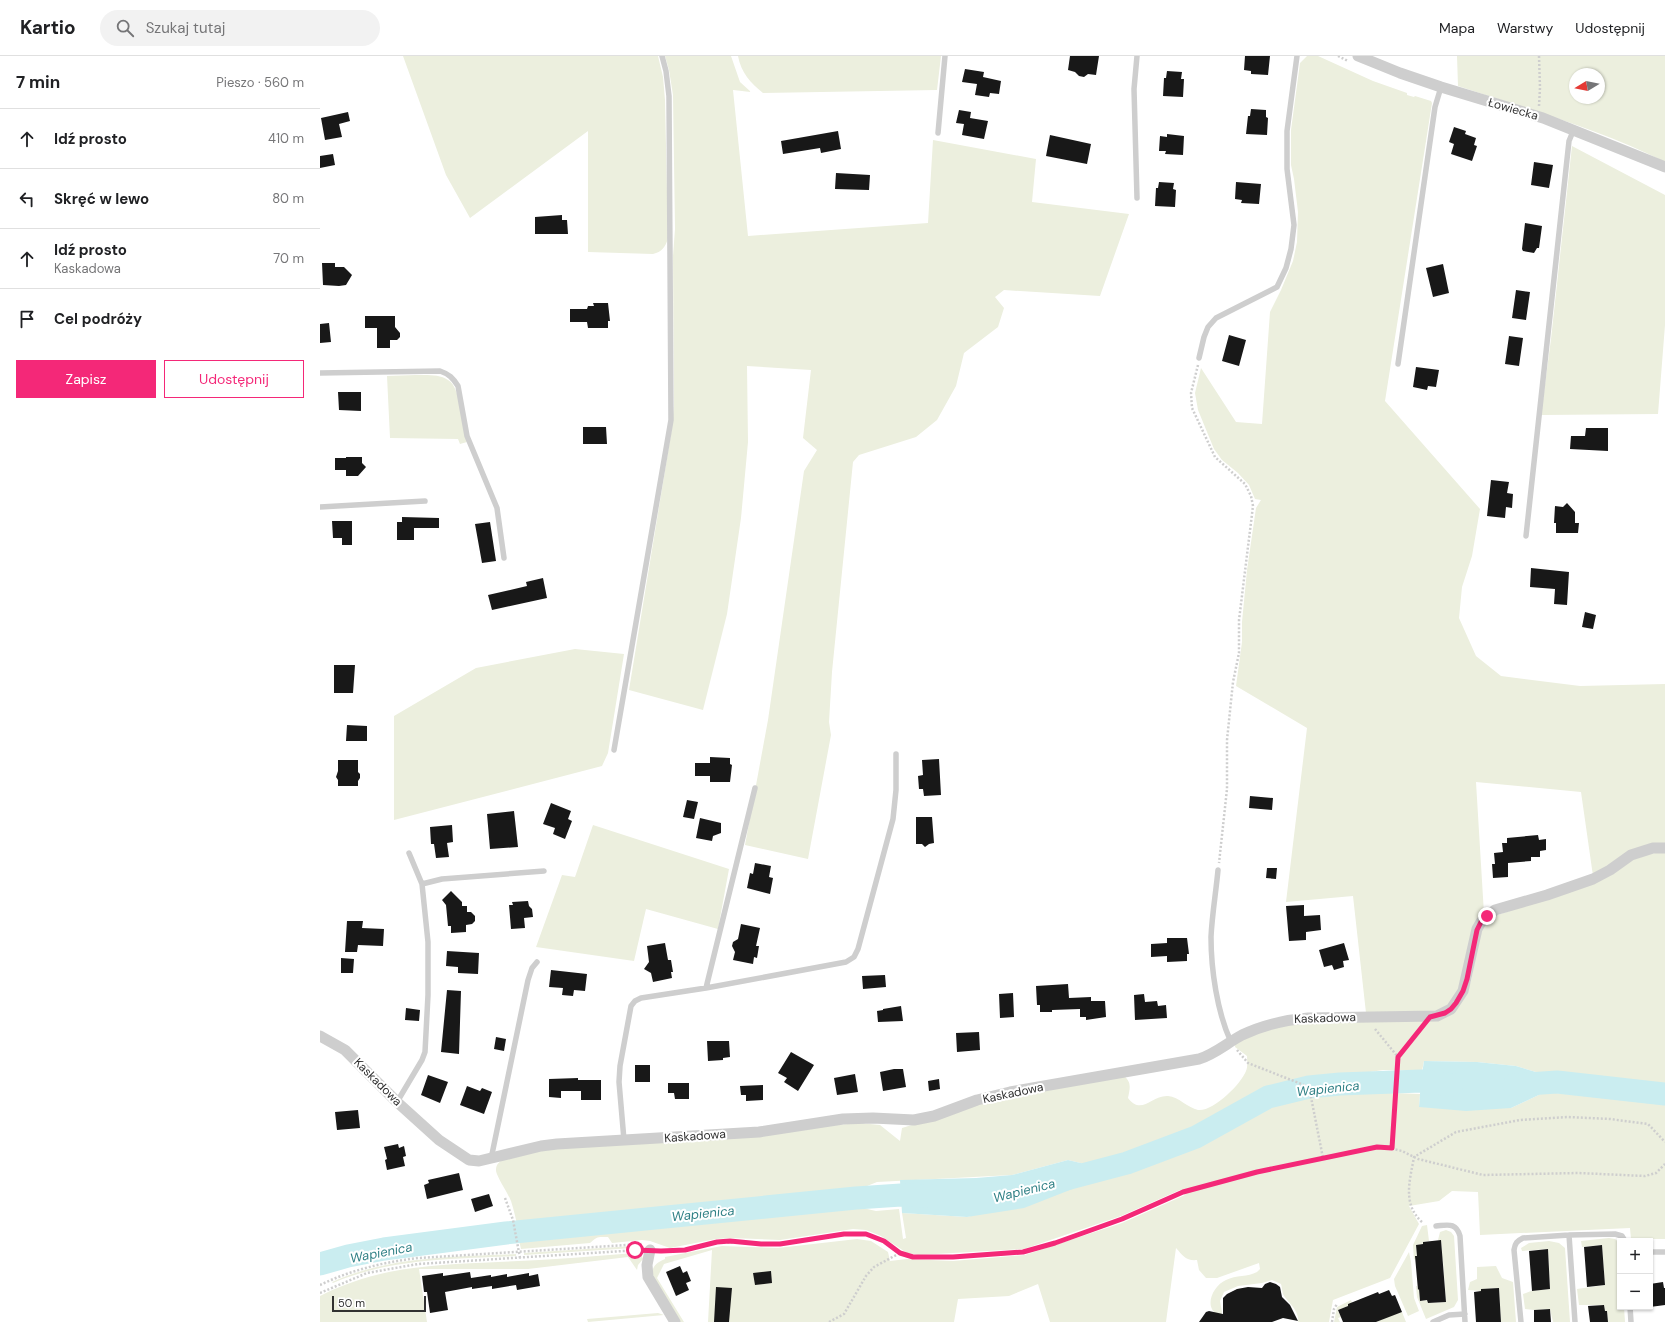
<!DOCTYPE html>
<html lang="pl">
<meta charset="utf-8">
<style>
body{margin:0;font-family:"DM Sans",sans-serif;background:#f2f2f2;color:#202124}
.controls{position:absolute;right:12px;bottom:12px;display:grid;overflow:hidden;border-radius:0px;box-shadow:0 1px 3px #0004}
.controls button{width:36px;height:36px;display:grid;place-items:center;padding:0;border:0;border-bottom:1px solid #e0e0e0;background:#fff;color:#202124;font:20px sans-serif}
.compass{position:absolute;left:1249px;top:12px;width:36px;height:36px;border-radius:50%;background:#fff;box-shadow:0 1px 3px #0004;rotate:260deg}
.scale{position:absolute;left:12px;bottom:10px;width:94px;box-sizing:border-box;padding-left:4px;border:2px solid #313131;border-top:0;font-size:11px;line-height:14px;white-space:nowrap;color:#313131;-webkit-text-stroke:3px #fff;paint-order:stroke}
.stop{position:absolute;width:12px;height:12px;margin:-9px;border:3px solid #f42878;border-radius:50%;background:#fff}
.stop.end{background:#f42878;border-color:#fff;box-shadow:0 1px 4px #0008}
.list{margin:0;padding:0;list-style:none}
h2{display:flex;justify-content:space-between;align-items:center;height:52px;margin:0;padding:0 16px;font-size:17px}
h2 small{font-size:13px;font-weight:400;color:#757577}
.list li{display:grid;grid-template-columns:26px 1fr auto;gap:12px;align-items:center;box-sizing:border-box;height:60px;padding:0 16px;border-top:1px solid #e0e0e0}
.list b{display:block;font-size:15px;white-space:nowrap}
.list p{margin:0;font-size:13px;white-space:nowrap;color:#757577}
.list em{font-size:13px;font-style:normal;color:#757577}
.actions{display:flex;gap:8px;padding:12px 16px}
.actions a{flex:1;padding:9px 0;border:1px solid #f42878;border-radius:0px;text-align:center;font-size:14px;color:#f42878}
.actions .main{background:#f42878;color:#fff}
.icon{flex:none;width:22px;height:22px;fill:none;stroke:currentColor;stroke-width:2;stroke-linecap:round;stroke-linejoin:round}
.map{position:relative;flex:none;width:1345px;height:1266px;overflow:hidden}
header{display:flex;align-items:center;gap:24px;box-sizing:border-box;height:56px;padding:0 20px;background:#fff;border-bottom:1px solid #e0e0e0}
header strong{font-size:19px}
nav{display:flex;gap:22px;margin-inline-start:auto;font-size:14px}
.search{width:280px;height:36px;background:#f2f2f2;display:flex;align-items:center;gap:10px;box-sizing:border-box;padding:0 14px;border-radius:22px;color:#757577;font-size:15px}
main{display:flex}
aside{flex:1;background:#fff}
.map>svg:first-child{display:block}
</style>
<header>
<strong>Kartio</strong>
<div class="search"><svg class="icon" aria-label="search" viewBox="0 0 24 24"><circle cx="10" cy="10" r="6"/><path d="M15 15l6 6"/></svg>Szukaj tutaj</div>
<nav><a>Mapa</a><a>Warstwy</a><a>Udostępnij</a></nav>
</header>
<main>
<aside>
<h2>7 min<small>Pieszo · 560 m</small></h2>
<ul class="list">
<li><svg class="icon" aria-label="ahead" viewBox="0 0 24 24"><path d="M12 20V5M6 11l6-6 6 6"/></svg><div><b>Idź prosto</b></div><em>410 m</em></li>
<li><svg class="icon" aria-label="left" viewBox="0 0 24 24"><path d="M17 20v-9H6M10 6l-5 5 5 5"/></svg><div><b>Skręć w lewo</b></div><em>80 m</em></li>
<li><svg class="icon" aria-label="ahead" viewBox="0 0 24 24"><path d="M12 20V5M6 11l6-6 6 6"/></svg><div><b>Idź prosto</b><p>Kaskadowa</p></div><em>70 m</em></li>
<li><svg class="icon" aria-label="arrive" viewBox="0 0 24 24"><path d="M6 21V4h12l-3 4 3 4H6"/></svg><div><b>Cel podróży</b></div></li>
</ul>
<div class="actions"><a class="main">Zapisz</a><a>Udostępnij</a></div>
</aside>
<div class="map">
<svg width="1345" height="1266" viewBox="0 0 1345 1266">
<rect width="100%" height="100%" fill="#fff"/>
<path fill="#ecefde" fill-rule="evenodd" d="M83,0h255l5,21 2,23 3,139c-3,8 -6,13 -15,15l-65,-2v-121l-118,87 -24,-43z
M345,0h66l9,26 11,10 -18,-2 15,146 180,-13 5,-83 103,19 -4,43 97,12 -29,82 -96,-6 -9,7 9,11 -6,19 -34,26 -8,33 -19,34 -21,17 -57,18 -6,7 -21,210 -3,50 2,13 -23,124 -63,-14 23,-125 36,-249 13,-21 -14,-12 8,-68 -64,-4 1,76 -7,76 -14,96 -24,96 -74,-20 42,-256 3,-28 -1,-150 2,-27 -2,-134 -4,-25z
M418,0h203l-4,34 -174,3c-12,-10 -22,-20 -25,-37z
M987,0h11l55,25 34,12v2l7,2 1,-1 16,5 1,2 -47,298 95,108 -8,47 -10,31 -3,31 17,38 25,20 79,10 85,-2v160l-72,32 -12,-84 -105,-10 8,132 -27,84 -16,14 -75,1 -13,-117 -67,6 21,-174 -71,-42 6,-44v-20l5,-52 9,-62 5,-8 -6,-1 -6,-14 -11,-12 -16,-13 -8,-11 -16,-39 -3,-17 6,-25 35,54 26,2 8,-112 11,-22 12,-29 4,-19 1,-30 -4,-33 -3,-14v-35l9,-67z
M1137,0h208v106c-66,-33 -137,-53 -207,-76zM1255,18h24v24h-24z
M1252,90l93,49v130l-7,89 -117,1 10,-76z
M96,319c11,0 23,-1 32,5 14,8 13,47 19,62l-7,2 -2,-5 -68,-1 -3,-62z
M255,593l49,5 -16,99 -6,13 -208,54v-104l82,-48z
M273,769l136,44 -11,60 -72,-20 -12,52 -98,-14 26,-72 13,2z
M1345,795v237l-80,-11 -39,-2 -30,-9 -39,-4 -53,-1 -2,10 -39,-1 -74,11 -43,11 -72,38 -69,26 -36,9 -21,-5 -56,15 -135,7 -25,10 -78,8 -256,29c-2,-9 -4,-19 -7,-28 -3,-8 -15,-25 -15,-31 0,-5 2,-7 6,-10l40,-11 318,-26 20,2 20,16 2,-13 77,-24 144,-29c9,7 7,13 5,23 14,18 23,-3 40,-2 11,1 20,12 30,14 15,2 43,-26 48,-39 2,-4 1,-11 1,-15l-12,-9v-5l49,-19 145,-3 37,-25 5,-14 9,-45 4,-11 11,-9 101,-35 35,-23z
M1020,1035l80,3 -1,13 92,1 34,-16 120,12v135h-34l-1,-11 -150,7 -2,-43 -26,-1 -13,10 -30,5 10,18 -29,54 -57,22 -4,22h-31c2,-12 -12,-21 -15,-28 -1,-3 -1,-7 -2,-10l-9,-4 -10,3 -24,3 -14,6 -4,9 2,11 -1,4c-19,-6 -9,-30 5,-36 10,-5 22,-3 31,-8l3,-3 -1,-6 -42,15h-11l-7,-8 -2,-10c-11,1 -14,-4 -21,-12l-10,74h-116l-12,-38 -29,12 -51,3 -4,23h-246l4,-72 -48,14 -7,14 27,44h-4c-7,-11 -31,-41 -27,-53 2,-6 8,-8 12,-10v-2l57,-11 56,2 79,-9 14,2 17,11 2,9 17,-2 46,2 72,-6 97,-32 63,-28 -5,-5 -59,26 -97,33 -106,6 -11,-2 -26,-17 -15,-6 -13,-1 -73,11 -50,-2 -14,1 -46,9 -20,-7 -8,-1 -30,3 -4,-6c-11,0 -10,-1 -18,6l-69,6 -3,-13 336,-30 22,5 23,-2 4,30 3,-1 -4,-25 65,4 108,-29 15,-12 39,-7 71,-26 75,-41z
M1107,1169l2,16 -6,1v2l-7,1 1,11 -3,4 -1,-15 9,-19z
M1126,1174l5,2 3,4 4,64 -4,7 -28,12 -9,-22 -1,-11h1l1,3h1l1,12 7,-1 1,3 18,-1 -3,-41 -3,-10 2,-1 -1,-9 -3,-1 2,-8z
M1289,1182l6,1 5,4v64h4l1,15h-17l-1,-11h-2l-1,-6h-25l-2,-16 28,-4 -3,-40 -20,2 -1,-6z
M1229,1185l10,2 6,5 5,74h-17l-3,-13 -16,1 -9,-1 -2,-15 8,-3 19,-2 -2,-40 -26,2 -1,-3 8,-5z
M313,1190v2l-109,7v-2z
M1089,1196l2,10 3,36 5,13 -11,5 -13,-30 -1,-7z
M315,1197l6,1 2,5 -5,6 -1,5 -9,-13 -100,12h-109l8,53h-107v-26c59,-30 114,-31 178,-34 45,-2 91,-5 137,-9z
M196,1198v2c-62,3 -125,2 -183,27l-1,-1c58,-26 122,-25 184,-28z
M1176,1210l6,12 11,4 3,40h-15l-2,-34 -17,1 -1,2 -13,-1 2,-8 7,-3v-12z
M1031,1244l1,3 -4,1v2l-10,4 3,7 -3,1 2,4h-6l3,-15z
M1082,1256l4,10h-30l7,-3 -1,-1z
M338,1257l6,2 -76,7 -1,-3z"/>
<path fill="#caedf0" d="M1104,1005l53,1 39,4 30,9 -1,17 -34,16 -45,3 -47,-4 2,-26z
M748,1104l21,5 1,11 -15,12 -51,20 -57,9 -65,-4 -2,-33 76,-2 36,-3z"/>
<g fill="none" stroke-linecap="round" stroke-linejoin="round">
<path stroke="#caedf0" stroke-width="23" d="M1194,1029l43,-3 108,12
M739,1125l68,-18 69,-26 72,-40 41,-10 31,-3 81,-3 31,4
M0,1208l28,-8 36,-7 122,-16 350,-35 45,-3 31,1"/>
</g>
<path fill="#181818" d="M750,0h29l-3,19 -8,-1 -4,3 -5,-1 -4,-4 -7,-2z
M925,0h25l-2,19 -17,-1v-3l-7,-1z
M645,13l19,3 -1,5 18,4 -2,13 -9,-1 -1,4 -14,-2 2,-11 -15,-2z
M847,15l15,1 -1,7h3l-1,18 -20,-1 1,-18h2z
M931,53l15,1v7l2,1 -1,17 -21,-1 2,-18h2z
M639,54l12,2 -1,6 18,3 -4,18 -22,-4 2,-11 -8,-1z
M28,56l2,9 -11,3 3,13 -17,3 -4,-22z
M1134,71l12,4 -1,3 11,4 -2,7 3,1 -5,15 -21,-7 3,-10 -5,-2z
M518,75l3,18 -20,4 -1,-5 -37,6 -2,-13z
M847,78l17,2 -1,19 -18,-1 1,-3h-7l1,-15 7,1z
M730,79l41,9 -4,20 -41,-8z
M13,98l2,11 -15,3v-12z
M1214,106l19,3 -4,23 -18,-3z
M516,117l34,2 -1,15 -34,-1z
M839,126l15,1 -1,6 3,1 -1,17 -20,-1 1,-18h2z
M916,126l25,2 -2,20 -18,-1 1,-3 -7,-1z
M242,159v5h5l1,14h-33v-17z
M1205,167l17,3 -3,22h-2l-3,5 -11,-2 -1,-2z
M2,207h13v4h9l8,8 -6,10 -7,1 -16,-1z
M1123,208l6,29 -16,4 -7,-29z
M1196,234l14,2 -4,28 -14,-2z
M273,247h15l2,18h-2v7h-20l-1,-6h-17v-13h17l1,-3h6z
M45,260h30v11l5,6v4l-3,3h-7v8h-13v-20h-12z
M9,267l2,19 -11,1v-19z
M909,279l17,5 -7,26 -17,-5z
M1189,280l14,2 -4,28 -14,-2z
M1096,311l23,3 -3,17 -8,-1 -1,4 -14,-3z
M18,336h23v19l-22,-1z
M263,371h23l1,17h-24z
M1266,372h22v23l-38,-2 1,-13h14z
M26,401h16v6l4,4 -8,9h-12v-6h-11v-12h11z
M1171,424l18,2 -2,11 6,1 -1,14 -6,-1 -1,11 -18,-2z
M1247,447l8,9v11h4l-1,10h-22v-10h-2l1,-17 8,1z
M82,461l37,1v10h-25v12h-17v-18h5z
M12,465h20v24h-10v-7h-9z
M170,466l6,39 -14,2 -7,-39z
M1211,512l38,4 -2,33 -13,-1 1,-15 -25,-2z
M223,522l4,20 -55,12 -4,-15 39,-9 -1,-4z
M1265,556l11,3 -3,14 -11,-2z
M14,609h21l-2,28h-19z
M27,669l20,1v15h-21z
M390,701l20,1v6l2,1 -2,17h-20v-6h-15v-13h15z
M619,703l2,36 -17,1 -1,-7h-4l-1,-13 5,-1 -1,-15z
M18,704h20v12l2,2v4l-2,3v5h-20v-6l-2,-3 2,-6z
M930,740l23,2 -1,12 -23,-2z
M367,744l11,2 -4,17 -11,-2z
M231,747l20,8 -3,8 4,2 -7,18 -12,-5 2,-6 -12,-4z
M194,755l4,36 -28,2 -3,-35z
M596,761h16l2,26 -5,1 -4,3 -3,-3h-6z
M380,762l21,5v10l-8,3 -1,5 -16,-3z
M132,769l1,17 -6,1 2,14 -13,1 -2,-14h-3l-1,-17z
M1218,779l1,5 7,-1v11l-6,1v6h-9v4l-23,2v14l-15,1 -1,-14h3l-1,-11 9,-1 -1,-9h5v-5z
M435,807l16,3 -2,11 4,1 -3,16 -23,-6 3,-15 3,1z
M947,812h10l-1,11 -10,-1z
M131,835l11,11v4h5v6h4l4,4v5l-3,3 -6,1v7l-15,1v-7h-3l-2,-21 -4,-5z
M208,845l1,5 3,3 1,8 -9,1 1,10 -14,1 -2,-24h4l-1,-3z
M984,849v11l16,-1 1,15 -15,2v8l-17,1 -3,-35z
M27,865h16l-1,7 22,1 -1,17 -25,-1 -1,7h-12z
M421,868l19,4 -4,18h3l-2,12 -3,-1 -1,7 -20,-4 2,-8 -3,-6 1,-4 5,-3z
M847,882h20l2,16h-2v7l-20,1v-6l-16,1v-13l16,-1z
M345,887l3,17h3l2,12h-2l1,6 -19,4 -2,-9 -7,-4 5,-7 -2,-16z
M1024,887l5,17 -6,1 1,6 -10,3 -2,-5 -8,2 -5,-17z
M127,895l32,2 -1,21 -20,-1v-6l-12,-1z
M21,902l13,1 -1,14h-12z
M231,914l36,4 -2,17 -11,-1 -1,6 -11,-1 1,-7 -14,-1z
M565,919l1,12 -23,2 -1,-13z
M748,928l1,14 22,-1v4h14l1,16 -20,3v-3h-6v-8l-28,1v2h-12v-7h-3l-1,-19z
M127,934l14,1 -2,63 -18,-2z
M693,937l1,24 -14,1 -1,-24z
M824,938l1,8 12,-1 1,5 8,-1 1,13 -32,2 -1,-25z
M581,950l2,15 -25,1 -1,-11 6,-1v-1z
M86,952l14,2 -1,11 -14,-1z
M659,976l1,18 -23,2 -1,-19z
M176,981l10,2 -2,12 -10,-2z
M387,985h22l1,16 -7,1v2l-15,1z
M471,996l23,13 -16,26 -14,-9 3,-4 -9,-5z
M315,1009h15v17h-15z
M574,1013h9l3,18 -23,4 -3,-19z
M535,1018l3,18 -21,3 -3,-17z
M108,1019l20,7 -8,21 -19,-8z
M258,1022v2h23v20h-20v-9h-20v7l-12,-1v-18z
M619,1023l1,10 -11,2 -1,-10z
M348,1027h21v16h-14l-1,-6h-6z
M443,1029v15l-17,1v-6h-5l-1,-9z
M147,1030l13,5 2,-3 10,4 -8,22 -24,-9z
M38,1054l2,18 -23,2 -2,-18z
M78,1088l1,4 5,-2 2,10 -3,1 2,9 -18,4 -2,-10 2,-1 -3,-12z
M139,1117l4,17 -36,9 -3,-14 5,-2 -1,-3z
M169,1138l4,12 -18,6 -4,-13z
M1121,1184l5,62 -18,1 -1,-3 -7,1 -1,-12 -1,1 -3,-34h2l-1,-11 7,-1v-2z
M1282,1189l3,40 -18,2 -3,-40z
M1228,1193l2,40 -18,2 -3,-40z
M360,1210l3,7 4,-2 4,10 -5,2 3,7 -13,6 -10,-24z
M451,1215l1,12 -17,2 -2,-12z
M150,1216l1,6 20,-3v2l16,-3v3l22,-4v3l9,-2 2,12 -23,4 -1,-5 -24,4v-3l-20,3v-2l-27,5 3,18 -18,3 -3,-21h-3l-2,-16 21,-3v3z
M950,1226l6,2 4,3 2,10 8,8 8,16 -15,-3 -11,4h-73l7,-10 3,-1 14,3v-16l4,-4 10,-5 11,-2 14,1 3,-4z
M1343,1226l1,6h1v17l-15,2v-23z
M396,1231l16,1 -3,34h-15z
M1179,1232l2,34h-25l-2,-30 7,-1v-2z
M1069,1234l3,6 3,-1 7,17 -26,10h-33l-5,-12 10,-4v-2l30,-12 1,2z
M1284,1249l1,6h2l1,11h-18l-2,-16z
M1230,1253l1,13h-17v-12z"/>
<g fill="none" stroke-linecap="round" stroke-linejoin="round">
<path stroke="#cecece" stroke-width="2.5" stroke-dasharray="2 2" stroke-linecap="butt" d="M1018,0l10,5
M1219,50l1,-18 -1,-32
M878,309l-7,28 1,15 23,49 30,27 6,12 2,10 -14,114v33l-6,29 -6,58v49l-8,74
M1055,973l23,28 -6,91
M917,994l11,13 61,24 14,71
M1078,1001l23,-29
M185,1142l8,22 7,38
M1102,1166c-20,-18 -12,-42 -8,-65l42,-25 64,-12 48,-3 42,2 38,5 17,18
M340,1195l25,-1 32,-8 63,2 64,-10h22l18,7 16,12 13,4h40l70,-5 32,-9 67,-24 61,-27 74,-20 120,-25 12,1 13,3 16,8 65,16 95,-2 67,3 11,-3 9,-9
M0,1229c31,-15 64,-23 98,-27l224,-14
M0,1237l47,-20 51,-9 221,-14
M509,1266l15,-8 22,-38 8,-9 26,-14
M1012,1266l2,-13 3,-5"/>
<path stroke="#cecece" stroke-width="5.5" d="M817,0l-3,33 3,109
M618,77l7,-77
M879,302l5,-21 4,-10 8,-9 61,-31 9,-19 5,-19 3,-24 -7,-56v-38l10,-75
M1078,308l37,-257 6,-20
M0,317l120,-2c9,3 13,7 18,15l9,50 30,72 7,50
M0,451l105,-6
M1206,480l43,-395 5,-12
M294,694l57,-330 -2,-324 -3,-25 -4,-15
M898,814c-2,22 -6,45 -7,67 0,32 6,75 20,105
M102,828l20,-5 102,-8
M386,932l140,-26 8,-5 4,-8 35,-130 3,-29v-36
M77,1046l25,-42 3,-8 3,-57v-53l-6,-58 -13,-31
M304,1084l-5,-58 1,-16 11,-60 4,-5 6,-3 65,-10 49,-200
M171,1103l37,-179 4,-12 5,-6
M1116,1170c12,-1 20,-4 24,10l5,86
M1330,1196h15
M1310,1251l1,15
M1113,1266l16,-7 16,-1
M1201,1266l-7,-72c1,-7 3,-9 9,-12l46,-3
M1255,1266l-6,-87 46,-1 7,2 3,5"/>
<path stroke="#cecece" stroke-width="11" d="M1038,0l42,17 41,14 102,31 122,49
M0,980l25,14 52,52 42,38 30,20 10,1 62,-15 16,-2 202,-12 84,-13 30,-1 41,2 20,-4 43,-16 33,-8 189,-33c16,-5 28,-16 43,-24 21,-10 43,-15 66,-17l129,-2 14,-7 12,-18 14,-62 4,-7 14,-12 52,-15 46,-16 17,-9 21,-15 22,-7h12
M330,1194l-3,15 1,12 27,45"/>
</g>
<g fill="none" stroke-linecap="round" stroke-linejoin="round">
<path stroke="#f42878" stroke-width="5" d="M315,1194l26,1 24,-1 32,-8 13,-1 31,3h19l64,-10h22l18,7 16,12 13,4h40l70,-5 32,-9 67,-24 61,-27 74,-20 120,-25 15,1 6,-91 32,-40 15,-4 6,-4 5,-6 7,-12 4,-12 10,-49 4,-8 6,-6"/>
</g>
<g text-anchor="middle" stroke-width="4" stroke-linejoin="round" paint-order="stroke">
<g font-size="12" fill="#313131" stroke="#fff">
<text transform="translate(1193 53) rotate(16)" y="4">Łowiecka</text>
<text transform="translate(1005 962) rotate(-2)" y="4">Kaskadowa</text>
<text transform="translate(58 1026) rotate(45)" y="4">Kaskadowa</text>
<text transform="translate(693 1037) rotate(-12)" y="4">Kaskadowa</text>
<text transform="translate(375 1080) rotate(-4)" y="4">Kaskadowa</text>
</g>
<g font-size="13" font-style="italic" fill="#318186" stroke="#fff">
<text transform="translate(1008 1032) rotate(-6)" y="5">Wapienica</text>
<text transform="translate(704 1134) rotate(-14)" y="5">Wapienica</text>
<text transform="translate(383 1157) rotate(-6)" y="5">Wapienica</text>
<text transform="translate(61 1196) rotate(-11)" y="5">Wapienica</text>
</g>
</g>
</svg>
<div class="controls">
<button>+</button>
<button>−</button>
</div>
<svg class="compass" viewBox="-18 -18 36 36"><path d="M0-13l5 13h-10z" fill="#e53935"/><path d="M0 13l5-13h-10z" fill="#757577"/></svg>
<div class="scale">50 m</div>
<div class="stop" style="left:315px;top:1194px"></div>
<div class="stop end" style="left:1167px;top:860px"></div>
</div>
</main>
